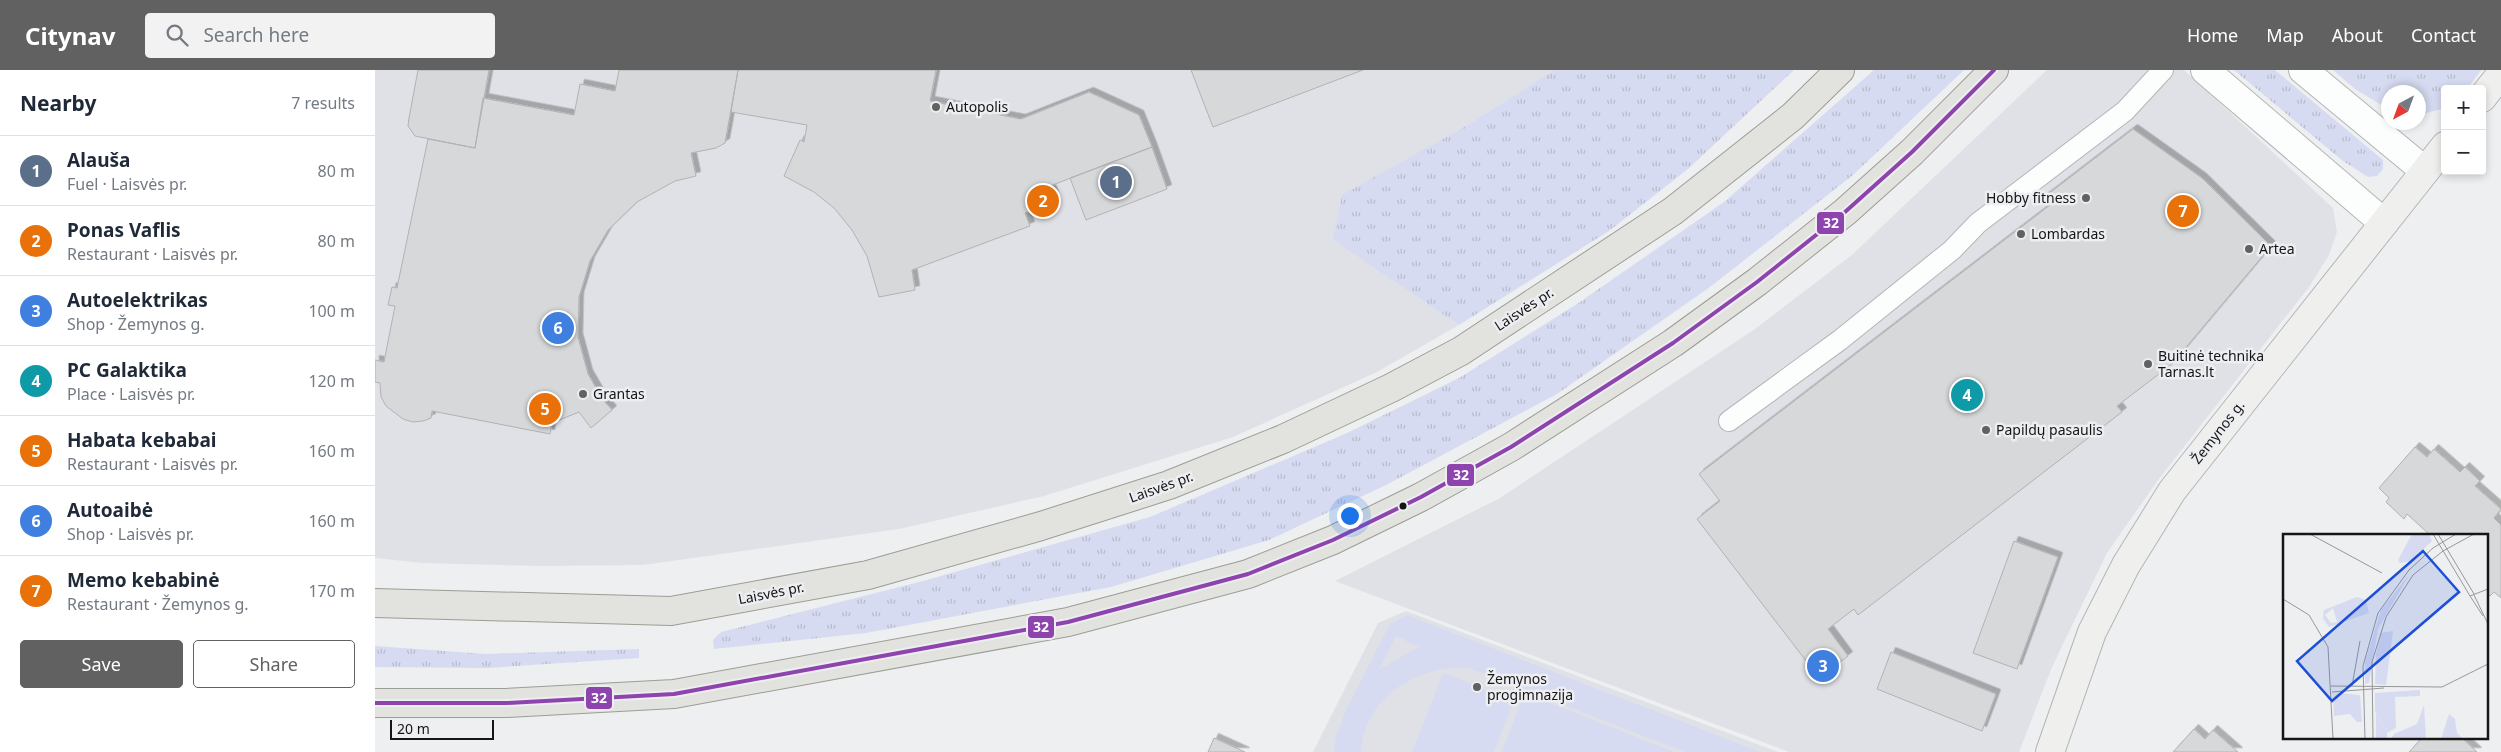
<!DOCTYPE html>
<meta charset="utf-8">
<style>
body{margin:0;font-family:"Noto Sans",sans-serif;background:#f2f2f3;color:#1f2937}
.controls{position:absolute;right:15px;top:15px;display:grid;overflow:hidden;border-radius:5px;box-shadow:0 2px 8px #0003}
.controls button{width:45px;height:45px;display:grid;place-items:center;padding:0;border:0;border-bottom:1px solid #e0e1e3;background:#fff;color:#1f2937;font:25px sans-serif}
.compass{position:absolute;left:2006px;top:15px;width:45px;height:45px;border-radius:50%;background:#fff;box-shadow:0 2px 8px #0003;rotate:221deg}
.scale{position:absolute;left:15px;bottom:12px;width:104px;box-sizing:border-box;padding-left:5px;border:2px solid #151516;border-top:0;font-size:14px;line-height:18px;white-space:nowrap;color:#151516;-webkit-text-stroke:4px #edeef1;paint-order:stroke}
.you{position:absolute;left:974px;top:445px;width:18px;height:18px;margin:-12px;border:4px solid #fff;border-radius:50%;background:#1a73e8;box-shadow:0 0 0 8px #1a73e833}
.badge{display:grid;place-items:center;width:32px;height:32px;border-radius:50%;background:#616162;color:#fff;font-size:16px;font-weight:700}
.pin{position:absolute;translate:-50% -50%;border:2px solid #fff;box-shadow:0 1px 5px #0006}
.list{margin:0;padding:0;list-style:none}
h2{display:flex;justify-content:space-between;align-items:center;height:65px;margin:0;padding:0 20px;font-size:21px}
h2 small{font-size:16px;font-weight:400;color:#747a83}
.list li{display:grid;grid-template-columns:32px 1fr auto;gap:15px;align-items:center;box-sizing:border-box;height:70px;padding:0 20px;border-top:1px solid #e0e1e3}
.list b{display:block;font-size:19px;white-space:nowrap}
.list p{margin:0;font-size:16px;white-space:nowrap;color:#747a83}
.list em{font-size:16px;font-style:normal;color:#747a83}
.actions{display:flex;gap:10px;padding:15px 20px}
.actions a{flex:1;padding:11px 0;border:1px solid #616162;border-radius:5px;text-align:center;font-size:18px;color:#616162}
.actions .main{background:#616162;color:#fff}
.icon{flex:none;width:28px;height:28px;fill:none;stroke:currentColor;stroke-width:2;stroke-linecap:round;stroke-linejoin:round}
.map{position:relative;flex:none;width:2126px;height:682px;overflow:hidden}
header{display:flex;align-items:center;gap:30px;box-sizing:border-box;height:70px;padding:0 25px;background:#616162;color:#fff}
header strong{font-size:24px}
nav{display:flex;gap:28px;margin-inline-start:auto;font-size:18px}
.search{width:350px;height:45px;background:#f2f2f3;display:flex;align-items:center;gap:12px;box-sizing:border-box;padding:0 18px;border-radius:5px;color:#747a83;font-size:19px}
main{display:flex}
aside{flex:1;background:#fff}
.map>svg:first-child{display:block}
</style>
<header>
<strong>Citynav</strong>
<div class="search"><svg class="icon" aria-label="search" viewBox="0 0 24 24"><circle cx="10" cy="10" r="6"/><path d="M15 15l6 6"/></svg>Search here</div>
<nav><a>Home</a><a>Map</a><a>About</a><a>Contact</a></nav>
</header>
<main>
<aside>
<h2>Nearby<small>7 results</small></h2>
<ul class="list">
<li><span class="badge" style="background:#5c6f8a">1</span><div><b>Alauša</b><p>Fuel · Laisvės pr.</p></div><em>80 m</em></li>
<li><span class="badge" style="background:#e8710a">2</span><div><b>Ponas Vaflis</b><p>Restaurant · Laisvės pr.</p></div><em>80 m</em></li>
<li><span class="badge" style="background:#3f7fe0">3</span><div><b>Autoelektrikas</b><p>Shop · Žemynos g.</p></div><em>100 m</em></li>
<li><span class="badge" style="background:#0f9aa8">4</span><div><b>PC Galaktika</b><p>Place · Laisvės pr.</p></div><em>120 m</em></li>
<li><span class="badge" style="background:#e8710a">5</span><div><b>Habata kebabai</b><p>Restaurant · Laisvės pr.</p></div><em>160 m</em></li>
<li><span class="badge" style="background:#3f7fe0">6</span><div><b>Autoaibė</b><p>Shop · Laisvės pr.</p></div><em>160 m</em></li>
<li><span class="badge" style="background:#e8710a">7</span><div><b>Memo kebabinė</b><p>Restaurant · Žemynos g.</p></div><em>170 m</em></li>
</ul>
<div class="actions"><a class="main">Save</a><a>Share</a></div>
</aside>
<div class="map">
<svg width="2126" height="682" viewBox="0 0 2126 682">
<defs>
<pattern id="grass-tufts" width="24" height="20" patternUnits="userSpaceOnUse" patternTransform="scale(1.25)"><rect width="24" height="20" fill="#d6dbf1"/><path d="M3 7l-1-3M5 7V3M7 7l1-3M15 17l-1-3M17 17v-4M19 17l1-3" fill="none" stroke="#b7bbce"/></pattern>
<filter id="shadow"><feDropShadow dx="4.5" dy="-4.5" stdDeviation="0" flood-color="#0004"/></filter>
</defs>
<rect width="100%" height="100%" fill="#eeeff0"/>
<path fill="#dfe1e6" d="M0,0h1179l-88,56 -132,114 125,85 -82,47 -144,65 -189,59 -145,33 -256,36 -101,1 -120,-3 -47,-5z
M1672,0h137l149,138 4,24 -8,23 -20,32 -151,193 -51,73 -55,114 -33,85h-230l-454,-171 165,-83 255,-169 98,-75z
M1031,541l372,141h-465l65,-129z"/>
<path fill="url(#grass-tufts)" d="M1179,0h240l-106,99 -79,62 -150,94 -126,-85 9,-45 124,-69z
M1499,0h90l-111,105 -143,112 -153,107 -171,91 -117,55 -158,47 -245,46 -152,16 -1,-9 8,-8 202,-51 227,-64 195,-83 114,-56 118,-74 147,-102z
M1859,0h41l108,90v9l-6,7 -9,1 -25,-16z
M1958,0h148l-14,19h-22v19l-26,7v-23h-30l-1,17 -33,-20z
M0,576l111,8 153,-5v9l-152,10 -112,-1z"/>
<path fill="#d6dbf1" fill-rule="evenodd" d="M1032,545l353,137h-75l-216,-84c-51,-4 -105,29 -108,84h-27l2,-15 10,-27 44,-86zM1021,566l23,11 -39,22v-1z
M1068,603l71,28 -20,51h-82z
M1149,623h1l149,59h-172z"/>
<path fill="#d7d8d9" stroke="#b1b2b3" filter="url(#shadow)" d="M43,0h71l-14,78 -60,-12 -7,-10 1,-8z
M244,0h119l-13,73 -9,5 -25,5 5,23 -21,5 -38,21 -29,28 -18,31 -11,36 -1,40 10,37 15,26 9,10 -21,18 -12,-16 -27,11 -2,11 -118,-23 -1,7 -8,3 -10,1 -10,-3 -17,-13 -5,-9 -1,-14 -5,-1v-22l9,2 11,-56 -7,-1 4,-18 5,1 31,-149 47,9 8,-50 91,17 6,-31 35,7z
M363,0h198l-6,31 91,18 68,-27 50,23 13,32 -102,39 4,10 -5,8 -24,9 5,13 -118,44 3,20 -36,7 -12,-41 -15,-26 -18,-22 -20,-16 -30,-16 16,-36 4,2 3,-17 -76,-13z
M816,0h172l-150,57z
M1758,59l69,49 69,68 -99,118 -55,42 5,6 -264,203 -4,-6 -26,20 20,27 -22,17 -10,-12 -6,5 -113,-147 23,-18 -21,-27 351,-269 -7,-7z
M777,77l15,42 -81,31 -16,-42z
M2040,377l12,10 7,-8 26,23 5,-5 15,14 -5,5 26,23 -7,9 7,7v73l-7,-6 -4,4 -3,-2v-58h-56l-24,-22 -3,5 -18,-17 3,-4 -10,-10z
M1639,471l44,16 -41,112 -44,-16z
M1516,582l105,42 -14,37 -105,-42z
M1819,659l11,10 8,-9 25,22h-65z
M839,668l31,14h-37z
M2047,668h40l15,14h-68z"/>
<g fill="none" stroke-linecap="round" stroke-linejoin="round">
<defs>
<path id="lane" d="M1354,351l111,-81 112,-90 26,-27 147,-112 38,-41"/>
<path id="street" d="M1830,0l179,153
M1928,0l122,101"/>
<path id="secondary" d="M2107,28l19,-24
M1675,682l42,-120 34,-67 46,-74 273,-345"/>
<path id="primary" d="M0,533l296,8 197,-36 173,-49 128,-41 114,-46 108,-51 70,-37 212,-140 120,-95 47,-46
M0,633h131l168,-9 394,-72 180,-48 85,-34 88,-43 90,-50 162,-104 84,-61 88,-70 67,-60 82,-82"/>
</defs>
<use href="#lane" stroke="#b4b5b6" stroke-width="22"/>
<use href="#street" stroke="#b4b5b6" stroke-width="30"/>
<use href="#secondary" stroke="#b4b5b6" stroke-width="30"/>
<use href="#primary" stroke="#9c9d95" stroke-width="30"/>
<use href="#lane" stroke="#fcfdfd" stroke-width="20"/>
<use href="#street" stroke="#fcfdfd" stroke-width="28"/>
<use href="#secondary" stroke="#eff0ed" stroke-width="28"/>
<use href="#primary" stroke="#e2e2de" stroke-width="28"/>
<defs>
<path id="bus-1" d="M0,633h131l168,-9 394,-72 180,-48 85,-34 88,-43 90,-50 162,-104 84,-61 88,-70 67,-60 82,-82"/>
</defs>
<use href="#bus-1" stroke="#edeef1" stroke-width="8"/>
<use href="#bus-1" stroke="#8e44ad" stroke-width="4"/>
</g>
<g fill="#616162" stroke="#edeef1" stroke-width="2">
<circle cx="561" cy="37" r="5"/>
<circle cx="1711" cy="128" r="5"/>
<circle cx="1646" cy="164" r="5"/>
<circle cx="1874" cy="179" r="5"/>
<circle cx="1773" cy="294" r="5"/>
<circle cx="208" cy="324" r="5"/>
<circle cx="1611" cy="360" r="5"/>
<circle cx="1102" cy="617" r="5"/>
</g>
<circle fill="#151516" stroke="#edeef1" stroke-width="2" cx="1028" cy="436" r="4.5"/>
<g text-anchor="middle" stroke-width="5" stroke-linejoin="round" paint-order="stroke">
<g font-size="14" fill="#151516" stroke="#edeef1" text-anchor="start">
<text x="571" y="42">Autopolis</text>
<text x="1701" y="133" text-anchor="end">Hobby fitness</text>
<text x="1656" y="169">Lombardas</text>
<text x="1884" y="184">Artea</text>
<text x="1783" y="291">Buitinė technika<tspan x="1783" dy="16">Tarnas.lt</tspan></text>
<text x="218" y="329">Grantas</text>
<text x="1621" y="365">Papildų pasaulis</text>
<text x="1112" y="614">Žemynos<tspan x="1112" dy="16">progimnazija</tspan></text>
</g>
<g font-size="14" fill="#151516" stroke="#edeef1">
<text transform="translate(1149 239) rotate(-33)" y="5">Laisvės pr.</text>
<text transform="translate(1843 362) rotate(-52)" y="5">Žemynos g.</text>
<text transform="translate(786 417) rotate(-20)" y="5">Laisvės pr.</text>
<text transform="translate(396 523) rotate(-11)" y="5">Laisvės pr.</text>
</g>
</g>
<g transform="translate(1908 464)">
<rect width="205" height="205" fill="#eeeff0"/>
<path d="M129,0h17l3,7 -21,20 -11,2 -2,-3zM126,41l-31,54 -9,54 -4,1v-22l16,-52zM110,97l-7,54 -11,-1 1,-30 5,-21zM137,156v6l-25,1 1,31 -9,5 -12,-22v-18zM55,159l22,2 2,27h-5l-7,-8 -16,2 -1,-18zM141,171l2,34h-35l3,-5 23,-10zM166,180l6,5 2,14 6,6h-22z" fill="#d6dbf1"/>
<path d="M93,179l11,20v6h-11z" fill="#d6dbf1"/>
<path d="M74,63l9,3 3,13 -40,14 -6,-9 1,-8zM50,74l4,14 -6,1 -6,-8z" fill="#d6dbf1" fill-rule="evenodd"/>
<path fill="none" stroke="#979899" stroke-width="1" d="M27,0l72,39M150,0l37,62 18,-7M155,0l36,60M191,61l14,29M187,62l13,20M0,65l26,16 19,32 5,92M48,152l111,1 46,-23M69,152l8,-45M49,158l52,-4M82,205l-2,-73 15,-53 31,-43 24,-22 23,-14M90,205l-1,-77 14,-45 27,-42 30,-24 31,-17"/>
<path fill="#1d4ed8" fill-opacity="0.15" stroke="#1d4ed8" stroke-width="2.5" d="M140,17l36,41 -127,109 -35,-40z"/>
<rect width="205" height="205" fill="none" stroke="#151516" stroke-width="2.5"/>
</g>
<g stroke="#edeef1" stroke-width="2">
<rect x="1441" y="141" width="29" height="24" rx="5" fill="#8e44ad"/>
<rect x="1071" y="393" width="29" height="24" rx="5" fill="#8e44ad"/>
<rect x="652" y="545" width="28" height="24" rx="5" fill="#8e44ad"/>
<rect x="210" y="616" width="28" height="24" rx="5" fill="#8e44ad"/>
</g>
<g font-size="14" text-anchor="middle" font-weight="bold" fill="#fff">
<text x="1456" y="158">32</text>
<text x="1086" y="410">32</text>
<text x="666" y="562">32</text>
<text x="224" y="633">32</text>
</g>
</svg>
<div class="controls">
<button>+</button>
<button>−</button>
</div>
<svg class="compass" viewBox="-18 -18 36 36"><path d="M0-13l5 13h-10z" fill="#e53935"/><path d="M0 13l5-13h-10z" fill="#747a83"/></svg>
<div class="scale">20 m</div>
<div class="you"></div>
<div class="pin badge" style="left:741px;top:112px;background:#5c6f8a">1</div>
<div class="pin badge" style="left:668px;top:131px;background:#e8710a">2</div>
<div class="pin badge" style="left:1448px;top:596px;background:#3f7fe0">3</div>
<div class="pin badge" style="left:1592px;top:325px;background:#0f9aa8">4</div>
<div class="pin badge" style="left:170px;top:339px;background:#e8710a">5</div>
<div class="pin badge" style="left:183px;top:258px;background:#3f7fe0">6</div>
<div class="pin badge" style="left:1808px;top:141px;background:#e8710a">7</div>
</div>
</main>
